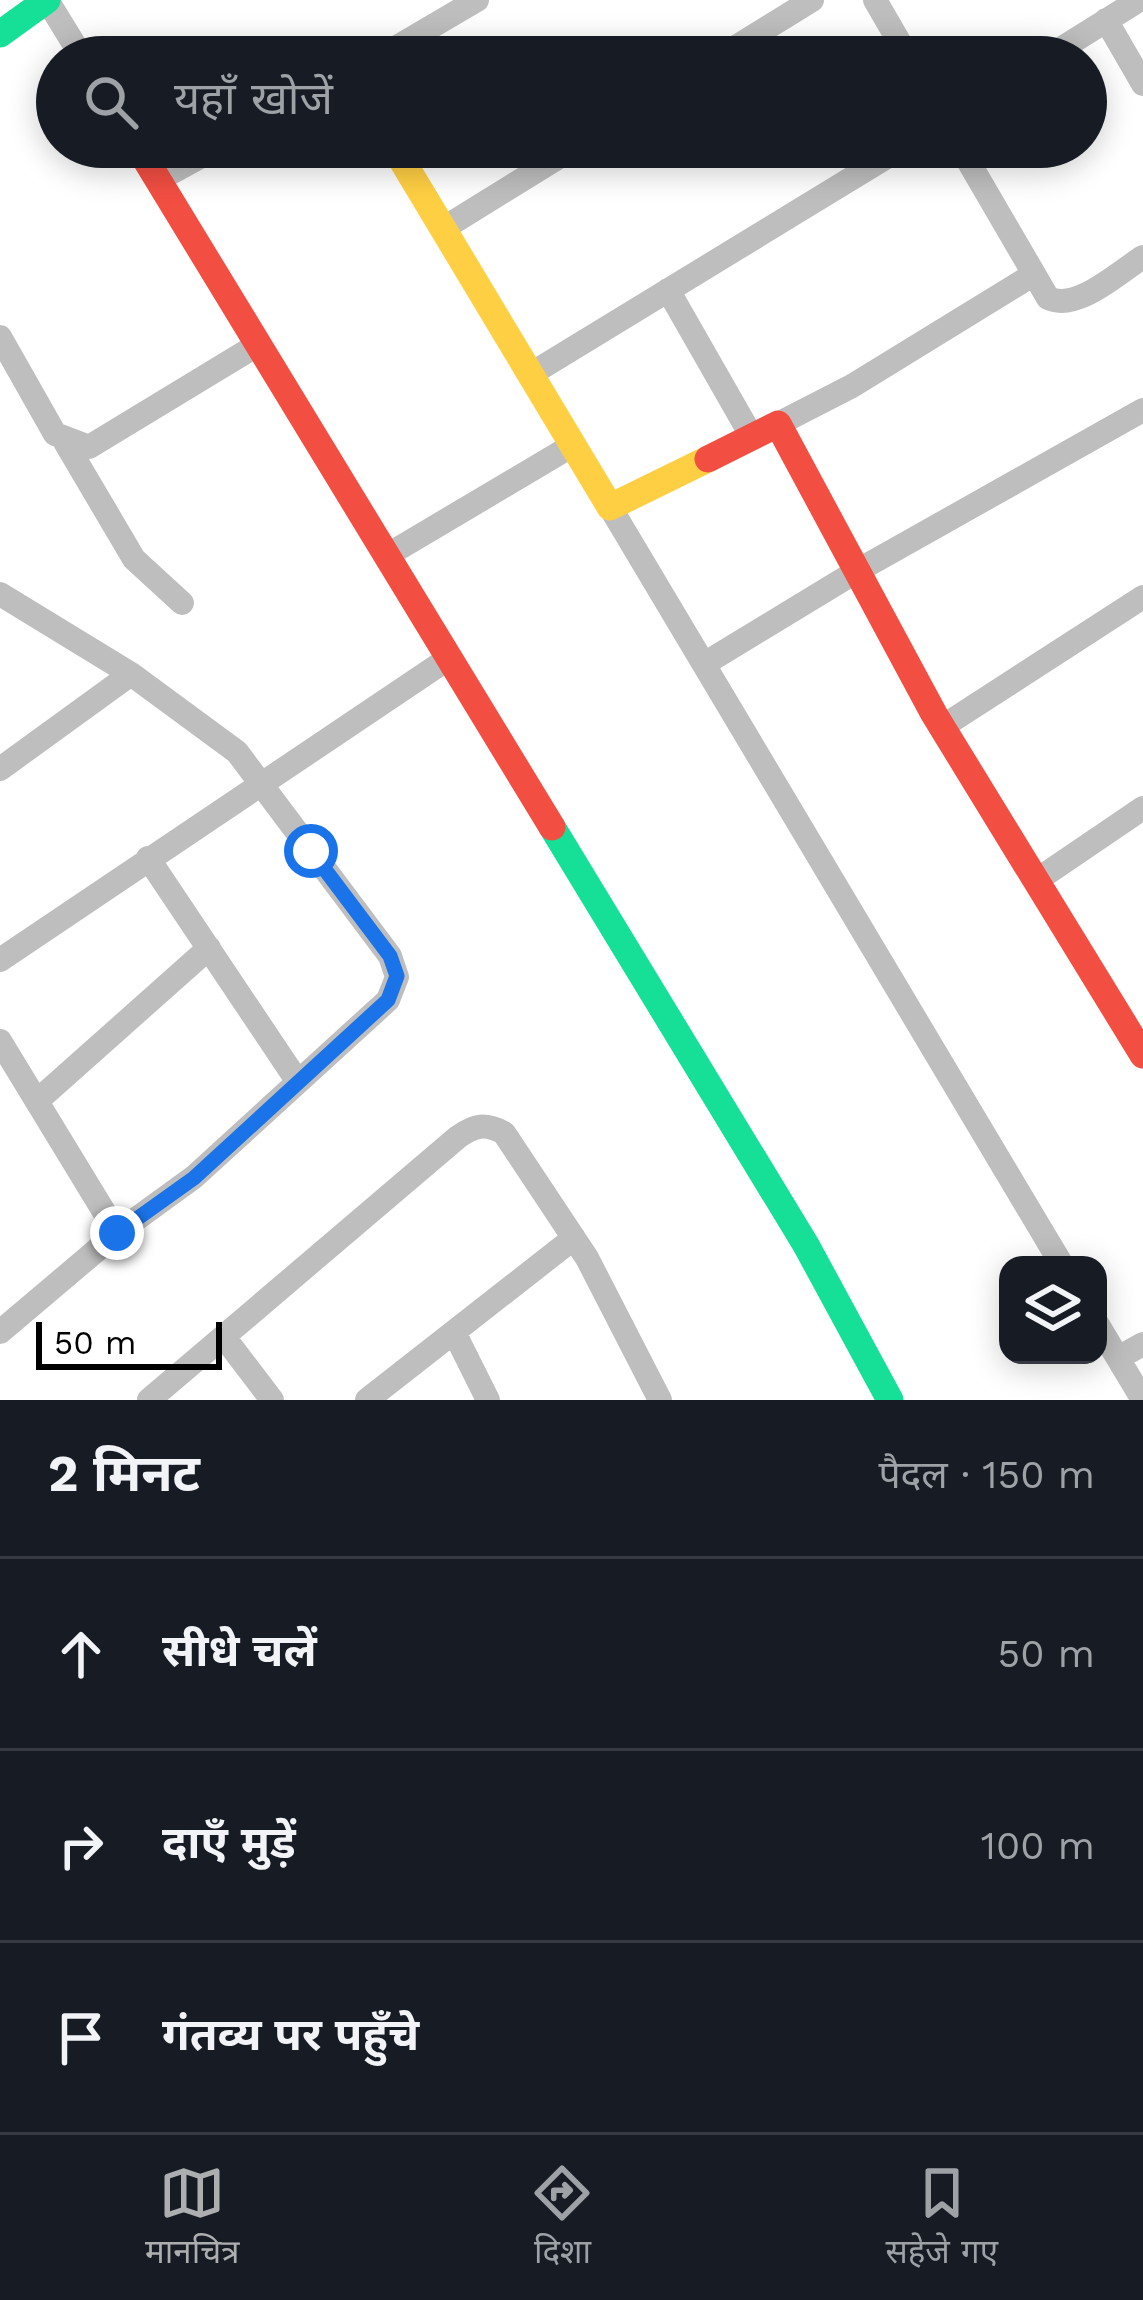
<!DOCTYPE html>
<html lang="hi">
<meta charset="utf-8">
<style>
body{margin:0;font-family:"Work Sans","Noto Sans Devanagari",sans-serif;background:#20242c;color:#f1f3f6}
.controls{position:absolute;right:36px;bottom:36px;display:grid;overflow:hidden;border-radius:24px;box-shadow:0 6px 30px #0003}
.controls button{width:108px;height:108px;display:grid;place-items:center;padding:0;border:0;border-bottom:3px solid #363941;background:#171b24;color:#f1f3f6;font:60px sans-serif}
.scale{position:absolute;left:36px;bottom:30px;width:186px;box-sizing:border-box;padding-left:12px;border:6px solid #000;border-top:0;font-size:33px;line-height:42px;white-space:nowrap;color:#000;-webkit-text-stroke:9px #fff;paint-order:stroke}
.stop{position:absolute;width:36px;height:36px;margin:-27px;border:9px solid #1a73e8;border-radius:50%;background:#fff}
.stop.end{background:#1a73e8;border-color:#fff;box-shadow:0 3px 12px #0008}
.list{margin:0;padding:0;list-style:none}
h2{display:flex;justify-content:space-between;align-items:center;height:156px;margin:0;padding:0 48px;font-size:51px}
h2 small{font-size:39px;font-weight:400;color:#9ea1a6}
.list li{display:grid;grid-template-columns:78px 1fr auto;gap:36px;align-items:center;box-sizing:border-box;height:192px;padding:0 48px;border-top:3px solid #363941}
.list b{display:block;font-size:45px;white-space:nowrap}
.list em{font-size:39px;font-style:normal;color:#9ea1a6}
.icon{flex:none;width:66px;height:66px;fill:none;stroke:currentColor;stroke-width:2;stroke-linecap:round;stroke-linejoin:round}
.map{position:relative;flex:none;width:1143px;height:1400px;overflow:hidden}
.search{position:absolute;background:#171b24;box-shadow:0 6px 30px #0003;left:36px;right:36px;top:36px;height:132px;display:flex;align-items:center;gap:30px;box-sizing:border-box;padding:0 42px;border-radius:66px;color:#9ea1a6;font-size:45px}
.sheet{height:732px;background:#171b24}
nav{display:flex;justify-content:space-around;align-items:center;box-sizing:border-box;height:168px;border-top:3px solid #363941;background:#171b24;font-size:33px;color:#9ea1a6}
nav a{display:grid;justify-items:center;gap:6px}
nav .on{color:#adaeaf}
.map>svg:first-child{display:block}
</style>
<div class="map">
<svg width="1143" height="1400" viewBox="0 0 1143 1400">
<rect width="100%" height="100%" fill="#fff"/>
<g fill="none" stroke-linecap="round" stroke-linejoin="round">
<path stroke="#bebebe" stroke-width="24" d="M47,0l35,57
M875,0l33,57
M1106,20l37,64
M380,57l97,-57
M720,57l92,-57
M1048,57l91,-57
M960,147l88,151c29,14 71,-26 95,-41
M158,180l60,-33
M444,228l131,-81
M668,290l84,147
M0,337l55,97 34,13 168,-102
M531,374l372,-227
M778,424l74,-38 179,-110
M65,442l69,117 48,44
M610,507l452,758
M386,556l187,-111
M0,594l131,80 106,78 153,204 7,21 -9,23 -194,177 -77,56 -117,99
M704,664l153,-93 286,-161
M942,727l201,-130
M0,769l131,-95
M148,858l150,224
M1037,880l106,-72
M0,960l449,-302
M0,1041l117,192
M37,1101l172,-153
M1098,1325l45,75
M454,1332l34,68
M224,1337l48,63
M1118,1358l25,-14
M149,1400l309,-263c17,-12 27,-14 46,-4l83,125 73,142
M367,1400l207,-162"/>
<path stroke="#16e098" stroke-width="27" d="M0,34l47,-34
M552,827l254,418 84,155"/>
<path stroke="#ffcf43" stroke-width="27" d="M394,147l216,360 98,-48"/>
<path stroke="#f24e42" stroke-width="27" d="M138,147l414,680
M708,459l70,-35 156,290 209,341"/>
</g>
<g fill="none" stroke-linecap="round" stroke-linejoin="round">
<path stroke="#1a73e8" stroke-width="15" d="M117,1233l77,-55 194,-178 9,-24 -7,-20 -79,-105"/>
</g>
</svg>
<div class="controls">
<button><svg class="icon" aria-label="layers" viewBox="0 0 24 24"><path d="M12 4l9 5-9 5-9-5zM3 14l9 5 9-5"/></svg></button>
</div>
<div class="scale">50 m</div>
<div class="stop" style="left:311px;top:851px"></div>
<div class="stop end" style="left:117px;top:1233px"></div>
<div class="search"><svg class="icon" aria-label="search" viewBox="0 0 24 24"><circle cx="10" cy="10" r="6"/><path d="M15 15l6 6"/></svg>यहाँ खोजें</div>
</div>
<section class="sheet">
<h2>2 मिनट<small>पैदल · 150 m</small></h2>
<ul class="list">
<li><svg class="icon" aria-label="ahead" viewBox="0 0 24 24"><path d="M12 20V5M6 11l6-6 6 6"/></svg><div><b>सीधे चलें</b></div><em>50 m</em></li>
<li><svg class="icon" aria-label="right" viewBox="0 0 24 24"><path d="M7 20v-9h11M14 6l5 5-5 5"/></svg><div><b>दाएँ मुड़ें</b></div><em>100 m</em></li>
<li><svg class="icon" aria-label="arrive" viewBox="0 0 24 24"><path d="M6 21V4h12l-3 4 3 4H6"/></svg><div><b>गंतव्य पर पहुँचे</b></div></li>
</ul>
</section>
<nav>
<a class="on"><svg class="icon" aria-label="map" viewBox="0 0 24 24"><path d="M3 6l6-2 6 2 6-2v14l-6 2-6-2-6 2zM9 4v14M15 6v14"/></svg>मानचित्र</a>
<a><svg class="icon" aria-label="directions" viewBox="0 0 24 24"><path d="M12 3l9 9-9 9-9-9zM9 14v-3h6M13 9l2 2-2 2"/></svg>दिशा</a>
<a><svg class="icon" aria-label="saved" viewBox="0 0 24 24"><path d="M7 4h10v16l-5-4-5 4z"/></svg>सहेजे गए</a>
</nav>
